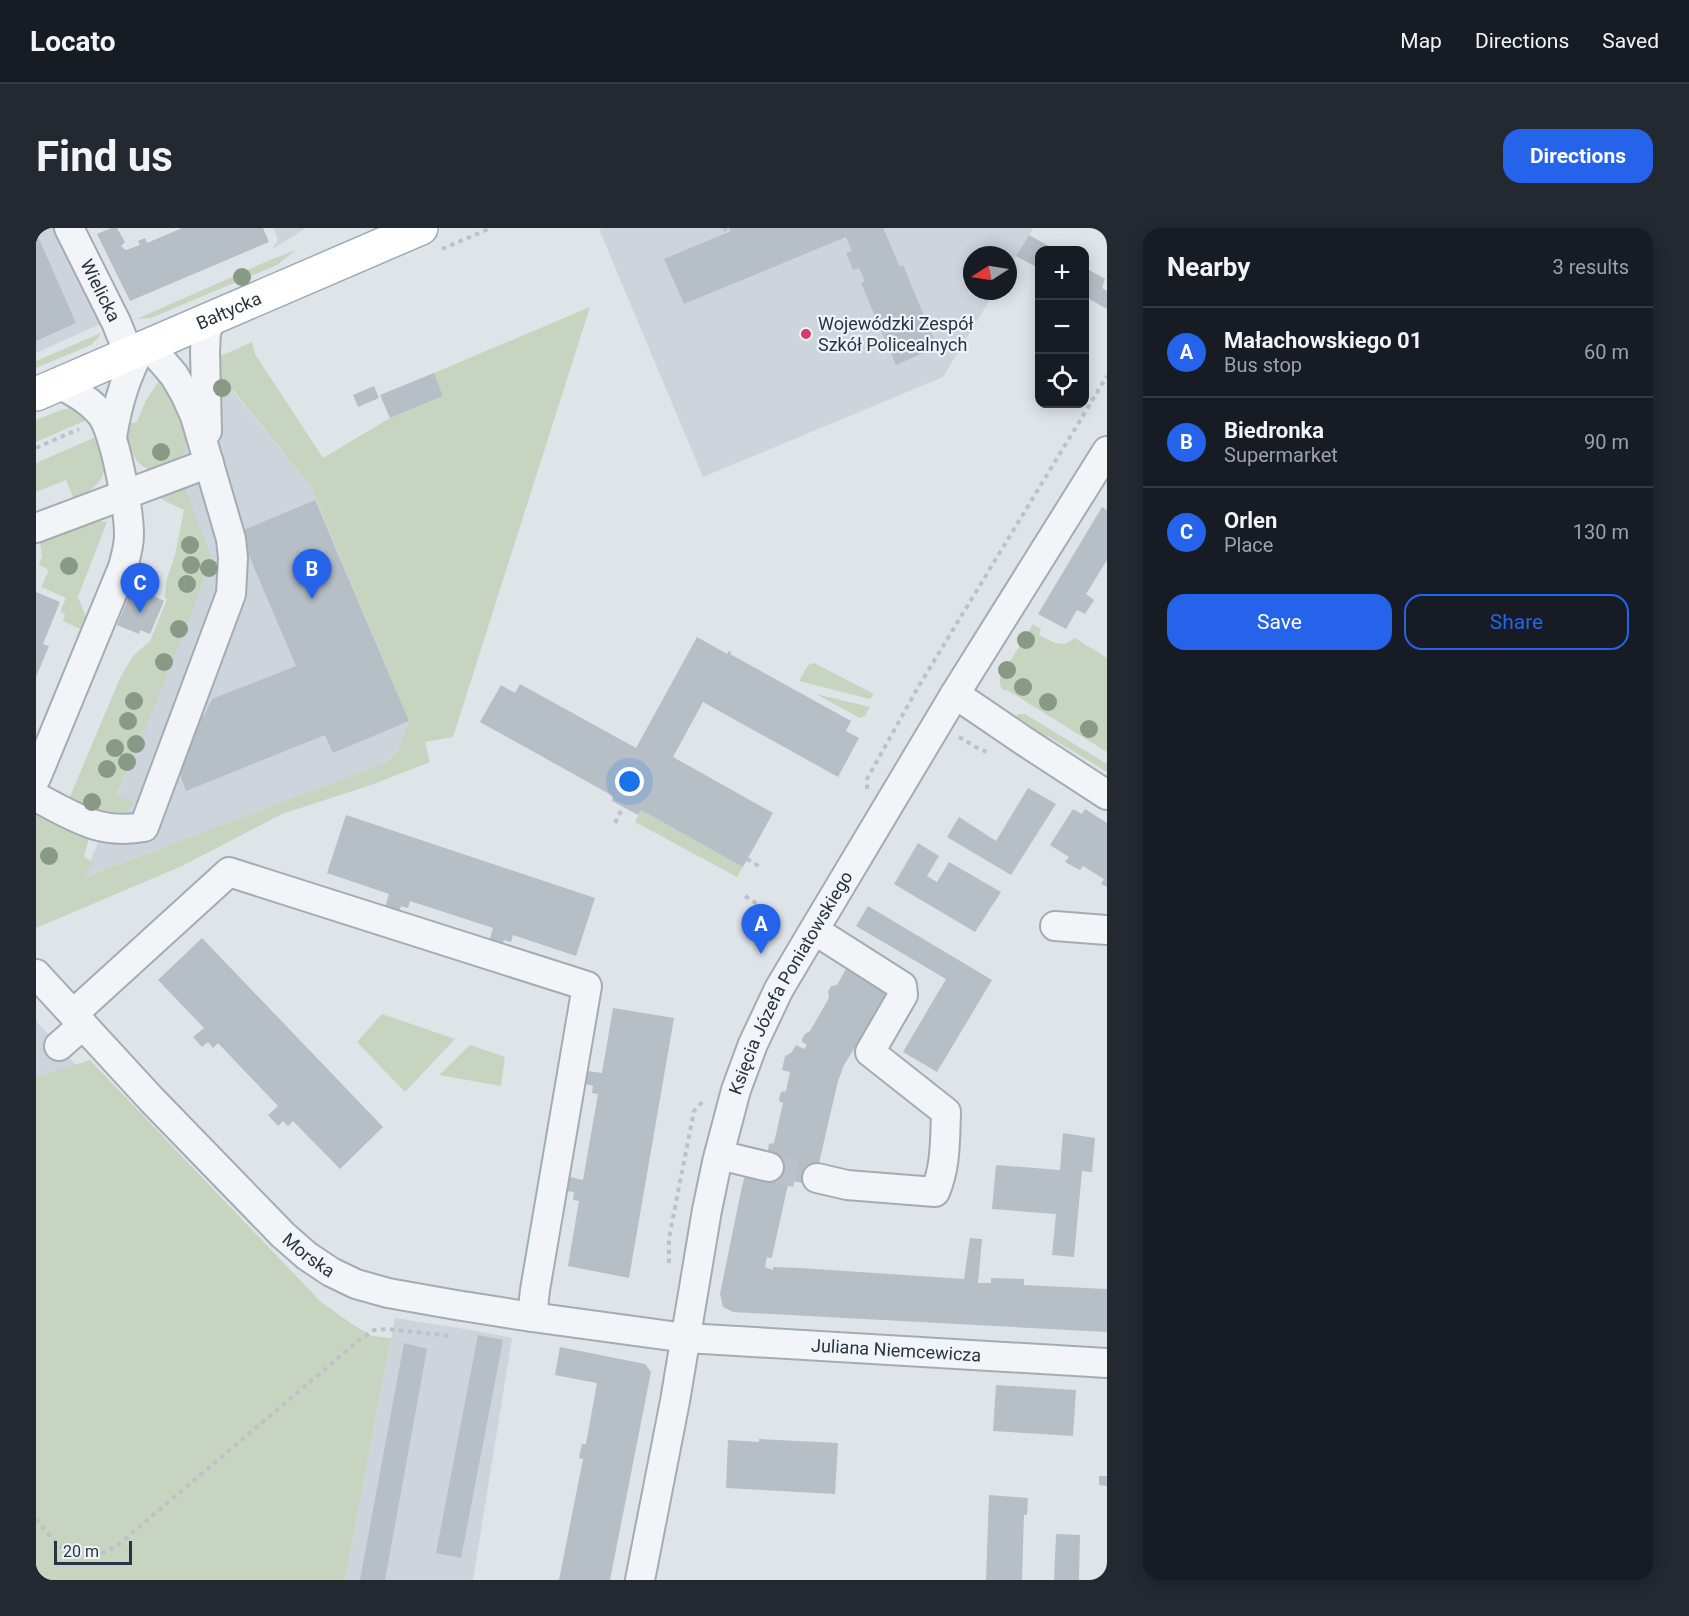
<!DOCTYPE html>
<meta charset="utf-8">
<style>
body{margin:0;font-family:Roboto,sans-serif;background:#242831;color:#f1f3f6}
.controls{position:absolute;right:18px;top:18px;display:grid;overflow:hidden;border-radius:12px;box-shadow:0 3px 15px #0003}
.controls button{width:54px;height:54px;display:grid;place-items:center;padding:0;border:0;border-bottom:2px solid #363941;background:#171b24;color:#f1f3f6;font:30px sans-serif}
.compass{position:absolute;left:927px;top:18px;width:54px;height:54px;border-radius:50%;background:#171b24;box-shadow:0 3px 15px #0003;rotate:258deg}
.scale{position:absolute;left:18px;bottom:15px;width:78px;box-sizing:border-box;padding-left:6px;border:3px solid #273441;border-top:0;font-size:16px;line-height:21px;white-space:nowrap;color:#273441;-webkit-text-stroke:4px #eff3f7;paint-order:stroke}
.you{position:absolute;left:594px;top:554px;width:21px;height:21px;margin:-15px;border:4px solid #fff;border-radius:50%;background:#1a73e8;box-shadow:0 0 0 9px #1a73e833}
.badge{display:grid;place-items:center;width:39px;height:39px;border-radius:50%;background:#2563eb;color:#fff;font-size:20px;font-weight:700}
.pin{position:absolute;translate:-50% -50px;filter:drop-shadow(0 2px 3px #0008)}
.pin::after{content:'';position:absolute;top:32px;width:21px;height:18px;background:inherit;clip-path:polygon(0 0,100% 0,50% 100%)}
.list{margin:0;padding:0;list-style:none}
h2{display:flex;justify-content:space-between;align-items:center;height:78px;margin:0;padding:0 24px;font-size:26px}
h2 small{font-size:20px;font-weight:400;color:#9ea1a6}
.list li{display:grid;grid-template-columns:39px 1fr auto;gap:18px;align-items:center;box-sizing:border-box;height:90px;padding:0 24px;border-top:2px solid #363941}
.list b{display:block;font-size:22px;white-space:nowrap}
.list p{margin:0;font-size:20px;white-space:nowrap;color:#9ea1a6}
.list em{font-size:20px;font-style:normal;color:#9ea1a6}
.actions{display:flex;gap:12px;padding:18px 24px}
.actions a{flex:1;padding:14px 0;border:2px solid #2563eb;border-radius:18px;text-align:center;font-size:21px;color:#2563eb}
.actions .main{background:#2563eb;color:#fff}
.icon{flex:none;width:33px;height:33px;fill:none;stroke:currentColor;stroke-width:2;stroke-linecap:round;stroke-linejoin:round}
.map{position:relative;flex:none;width:1071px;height:1352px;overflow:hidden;border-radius:18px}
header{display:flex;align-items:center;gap:36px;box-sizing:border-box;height:84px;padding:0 30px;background:#171b24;border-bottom:2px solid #363941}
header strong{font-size:28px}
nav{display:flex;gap:33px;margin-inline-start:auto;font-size:21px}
.intro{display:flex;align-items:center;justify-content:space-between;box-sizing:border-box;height:144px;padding:0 36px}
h1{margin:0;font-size:42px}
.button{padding:15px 27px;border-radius:18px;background:#2563eb;color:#fff;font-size:21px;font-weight:700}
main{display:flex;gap:36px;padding:0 36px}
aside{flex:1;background:#171b24;border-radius:18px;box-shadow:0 3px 15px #0003}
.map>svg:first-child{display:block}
</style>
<header>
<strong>Locato</strong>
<nav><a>Map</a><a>Directions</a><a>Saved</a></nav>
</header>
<div class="intro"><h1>Find us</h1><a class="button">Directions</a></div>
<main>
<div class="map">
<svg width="1071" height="1352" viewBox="0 0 1071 1352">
<rect width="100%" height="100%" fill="#dfe4e9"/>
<path fill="#cdd4db" d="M0,0h43l28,93 -71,32z
M237,0h33l-35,22 7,-10z
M566,0h431l-25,41v-14h-36v36h23l-52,86 -240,100 -104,-248z
M196,162l79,97 98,234 -11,29 -10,12 -304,115 114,-281 -13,-86 -25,-12 26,-52v-6l-15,-46z
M0,793l23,25 17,19 -40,12z
M359,1090l76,12 41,8 -39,242h-128z"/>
<path fill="#c7d4bf" d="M260,22l-19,15 -126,53 -14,1 133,-59z
M554,79l-137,430 -28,5 5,20 -59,23 -89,29 -100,52 -146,62v-113l53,23 -5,19 10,5 -9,15 303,-115 10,-12 11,-29 -98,-234 -78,-97 -11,9 -7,-4 -3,-35 40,-18 3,12 68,104 67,-40 53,-22 -9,-23z
M65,105l-3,5 -7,7 -55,23v-7z
M123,153l9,7 3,5 15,47c1,23 -15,23 -33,30 -21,-3 -24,-28 -30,-45l14,-3 9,-22z
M35,180l6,2 12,9 -53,23v-22l25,-10z
M62,208c2,9 7,20 7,28 0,18 -16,28 -29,36l-3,-3 -7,-17 -30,12v-29z
M149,260l26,68 1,23 -8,-3 -6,20 -41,105 -40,93 17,9c-5,8 -19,17 -29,14 -11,-2 -26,-13 -36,-18l51,-121 13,-22 17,-15 17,-42 -2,-1 1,-16 9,-27 9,-45 -19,-9 -6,-5 3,-4z
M62,293l9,1 -29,75 9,23 -4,7 -3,2 -17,-8 2,-7 -5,-2 6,-14 -25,-11 8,-17 -10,-5 3,-9 -2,-13z
M997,396l8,5 -2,6 16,8 10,1 10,-6 32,20v94l-100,-62h-4c-4,-4 -4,-8 -2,-14z
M778,435l60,31 -4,5 -71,-18 9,-16z
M780,466l54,13 -5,9 -5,2z
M982,486h7l82,50v8l-59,-36 -2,2 -31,-19z
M605,582l102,57 -6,10 -102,-55z
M346,786l73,25 -50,53 -48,-50z
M434,817l35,12 -4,29 -62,-11z
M54,832l231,242 31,22 20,12 19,2 -46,242h-309v-503z"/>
<path fill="#b6bec6" d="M75,0h6l8,14 -4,4 5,4 14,-5 -2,-4 7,-3 2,5 35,-15h81l6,14 -139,59 -33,-67z
M693,0h154l17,39 3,-2 34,82 -41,18 -35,-82 4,-2 -6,-13 -6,2 -7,-17 6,-2 -6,-14 -162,67 -20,-45 67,-28z
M0,4l40,91 -40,18z
M993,7l27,15h-16v19l-24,-13z
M1048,39l21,12 -3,9 5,3v18l-23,-13z
M398,145l9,23 -53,22 -10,-23z
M338,158l5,12 -21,9 -5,-12z
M279,272l94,221 -76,32 -8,-18 -139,56 -9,-26 16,-52 11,3 8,-17 84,-33 -57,-134z
M1066,279l5,3v50l-21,34 8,6 -5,8 -4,6 -8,-4 -11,19 -28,-15z
M98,356l21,8 -1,4 10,5 -14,33 -10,-4 -1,4 -22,-9z
M0,364l24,10 -17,42 6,2 -13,31z
M661,409l30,17 2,-3 2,1 -1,2 121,67 -5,10 13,7 -21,39 -135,-75 -30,55 100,56 -30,54 -102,-57 -3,5 -26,-14 1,-5 -133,-74 21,-37 14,8 5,-9 116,64z
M992,560l28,16 -45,71 -64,-38 12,-20 37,24z
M1037,581l9,5 3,-5 22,14v64l-6,-3 3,-5 -21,-13 -3,4 -15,-8 4,-5 -19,-12z
M310,587l249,83 -19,58 -63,-21 -2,7 -7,-2 -2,6 -13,-4 4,-14 -83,-27 -2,7 -7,-2 -2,6 -14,-5 4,-13 -62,-21z
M882,615l21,13 -12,20 10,6 12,-20 52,30 -26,40 -81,-48z
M832,678l124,74 -55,92 -34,-20 43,-73 -90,-53z
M166,710l181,189 -43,42 -47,-48 -5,5 -5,-5 -5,5 -10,-11 10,-9 -60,-63 -5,5 -5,-6 -6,5 -9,-10 11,-9 -46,-48z
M810,741l43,23 -45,73 -6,16 -19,82h1l-5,23 -26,-6 -17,77 -1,1 -4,-1 -2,10 8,3v-3l27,1 164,11 6,-41 12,1 -4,44h13v-5l33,1v6l83,4v43l-374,-20 -10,-5 -3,-13 21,-103 5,-20 23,-17 -1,-3 1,-7 5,-1 9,-40 -3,-1 -1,-3 2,-7 5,-1 4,-19 -8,-2 3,-14 6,-3 5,-8 8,4 3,-4 -5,-3v-3l3,-5 5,-3 19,-33 -1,-6 3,-6 6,-1z
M577,780l61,10 -45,260 -61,-12 11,-65 -6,-1 1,-8 -7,-1 1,-6 2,-8 13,3 15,-86 -6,-1 1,-7 -7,-2 2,-13 14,2z
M1027,905l32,5 -3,34 -10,-1 -8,86 -22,-2 4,-41 -64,-5 4,-44 64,5z
M442,1107l25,5 -42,218 -25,-5z
M368,1115l23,6 -42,231h-25z
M524,1119l85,17 6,8 -41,208h-51l24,-121 -4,-1 3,-14h4l11,-61 -42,-8z
M960,1157l80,5 -3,46 -80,-5z
M723,1211l79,4 -3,51 -109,-6 2,-48 31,2z
M1063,1248h8v10l-8,-1z
M953,1267l39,3 -1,17h-3l-2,65h-36z
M1020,1306l24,1 -1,45h-25z"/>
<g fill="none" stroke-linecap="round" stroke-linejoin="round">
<path stroke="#bac1c7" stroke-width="28" stroke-dasharray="28 14" stroke-linecap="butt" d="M733,939l48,11"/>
<defs>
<g id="minor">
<path id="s1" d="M33,0l47,94 13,32"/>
<path d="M171,203l-2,-79 1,-20 6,-14"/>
<path d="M76,209c5,-31 13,-61 29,-88"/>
<path d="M0,300l173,-65"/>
<path d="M919,466l69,47 83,54"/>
<path d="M0,550l87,-211c3,-11 6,-21 6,-32 0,-23 -14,-106 -29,-122 -11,-13 -26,-22 -42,-29"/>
<path d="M0,569c39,20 63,38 108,30l87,-233 2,-36 -2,-19 -36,-123 -10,-22 -11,-19 -25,-29"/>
<path d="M1019,698l52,4"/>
<path d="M778,702l88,56 1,9 -33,57 76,60c-1,27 0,55 -11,80l-88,-7 -30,-7"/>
<path id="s2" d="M0,746l116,126 131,135 24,21 24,16 25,12 32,9 68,12 76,12 154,21 421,25"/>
<path d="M37,786l156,-142 358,114 -52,304 -3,27"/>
<path d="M23,818l24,-21"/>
<path d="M683,927l50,12"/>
<path id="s3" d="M604,1352l35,-179 32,-191 10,-48 19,-72 17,-46 26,-55 35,-59 141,-236 152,-243"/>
</g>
<g id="major">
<path id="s4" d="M0,166l385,-166"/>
</g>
</defs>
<use href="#minor" stroke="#a4acb3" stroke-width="32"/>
<use href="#major" stroke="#9daab6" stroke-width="36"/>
<path stroke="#bdc2c8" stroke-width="4" stroke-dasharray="4.5 4.5" stroke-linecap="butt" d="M688,0l2,3
M406,21l49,-21
M0,220l43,-19
M923,509l22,13 8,2
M831,561v-10l50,-90 190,-313
M579,595l8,-16
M711,631l13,8
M709,668l23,15
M633,1035v-25l25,-127 10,-11
M0,1291c26,32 40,52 82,26l240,-204 16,-11 13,-1 64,7"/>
<use href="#minor" stroke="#f2f4f7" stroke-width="28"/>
<use href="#major" stroke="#fff" stroke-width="33"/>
</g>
<g fill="#889a85">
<circle cx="206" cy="49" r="9"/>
<circle cx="186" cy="160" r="9"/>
<circle cx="125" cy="224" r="9"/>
<circle cx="154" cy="317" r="9"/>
<circle cx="155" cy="337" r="9"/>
<circle cx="33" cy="338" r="9"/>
<circle cx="173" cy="340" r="9"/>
<circle cx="151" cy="356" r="9"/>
<circle cx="143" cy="401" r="9"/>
<circle cx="990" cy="412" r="9"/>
<circle cx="128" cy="434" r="9"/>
<circle cx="971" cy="442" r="9"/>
<circle cx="987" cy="459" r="9"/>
<circle cx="98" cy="473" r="9"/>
<circle cx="1012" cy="474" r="9"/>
<circle cx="92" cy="493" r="9"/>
<circle cx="1053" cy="501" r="9"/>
<circle cx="100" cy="516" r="9"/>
<circle cx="79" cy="520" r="9"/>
<circle cx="91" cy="534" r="9"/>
<circle cx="71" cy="541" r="9"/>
<circle cx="56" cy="574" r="9"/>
<circle cx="13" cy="628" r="9"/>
</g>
<circle fill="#d63c67" stroke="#eff3f7" stroke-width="2" cx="770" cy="106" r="6"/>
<g text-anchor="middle" stroke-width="4.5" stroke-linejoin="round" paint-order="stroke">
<g font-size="18" fill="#273441" stroke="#eff3f7">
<text dy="6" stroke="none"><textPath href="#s1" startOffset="70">Wielicka</textPath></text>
<text dy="6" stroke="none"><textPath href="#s4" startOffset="210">Bałtycka</textPath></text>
<text dy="6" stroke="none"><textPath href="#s3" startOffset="620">Księcia Józefa Poniatowskiego</textPath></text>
<text dy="6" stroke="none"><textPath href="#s2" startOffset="392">Morska</textPath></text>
<text dy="6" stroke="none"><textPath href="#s2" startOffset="993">Juliana Niemcewicza</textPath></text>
</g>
<g font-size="18" fill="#273441" stroke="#eff3f7" text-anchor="start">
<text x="782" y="102">Wojewódzki Zespół<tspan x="782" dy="21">Szkół Policealnych</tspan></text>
</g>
</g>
</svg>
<div class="controls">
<button>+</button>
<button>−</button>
<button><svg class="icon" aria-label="locate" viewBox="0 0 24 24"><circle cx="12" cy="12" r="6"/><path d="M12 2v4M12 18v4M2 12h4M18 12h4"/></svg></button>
</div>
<svg class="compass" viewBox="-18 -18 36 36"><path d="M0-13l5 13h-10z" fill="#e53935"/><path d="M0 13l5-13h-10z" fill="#9ea1a6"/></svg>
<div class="scale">20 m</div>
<div class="you"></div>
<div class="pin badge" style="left:725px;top:726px">A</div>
<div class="pin badge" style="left:276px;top:371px">B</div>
<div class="pin badge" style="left:104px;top:385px">C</div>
</div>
<aside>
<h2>Nearby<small>3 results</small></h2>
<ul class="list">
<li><span class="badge">A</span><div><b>Małachowskiego 01</b><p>Bus stop</p></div><em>60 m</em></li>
<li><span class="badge">B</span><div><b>Biedronka</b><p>Supermarket</p></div><em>90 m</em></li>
<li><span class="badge">C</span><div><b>Orlen</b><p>Place</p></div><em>130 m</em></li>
</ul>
<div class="actions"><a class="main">Save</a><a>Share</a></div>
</aside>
</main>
